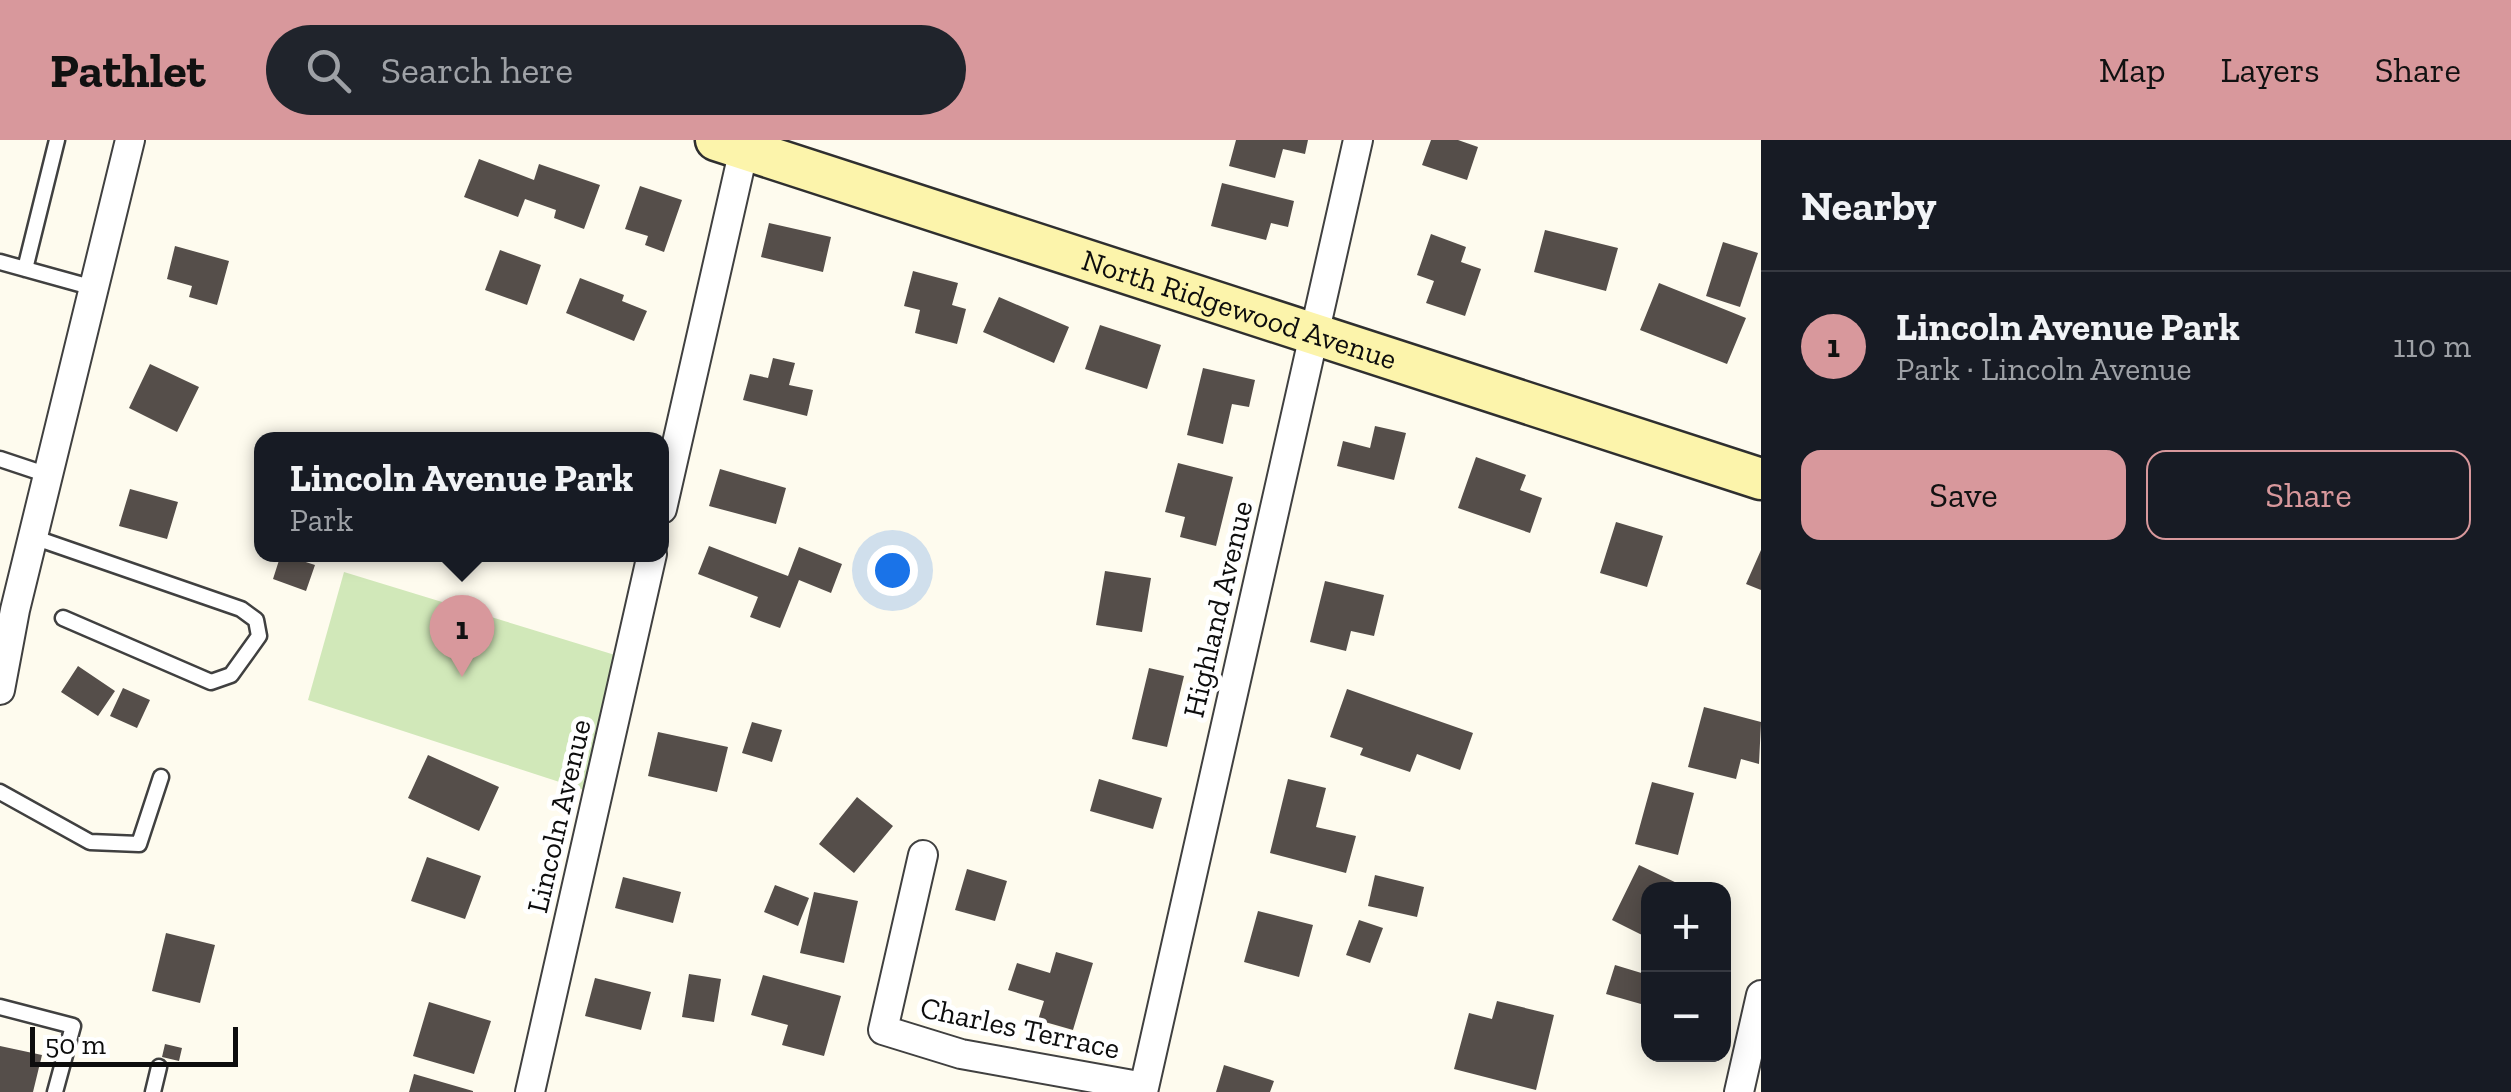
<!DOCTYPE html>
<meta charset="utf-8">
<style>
body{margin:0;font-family:"Zilla Slab",serif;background:#20242c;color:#f1f3f6}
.controls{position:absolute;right:30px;bottom:30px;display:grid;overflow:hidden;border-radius:20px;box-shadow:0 5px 25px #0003}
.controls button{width:90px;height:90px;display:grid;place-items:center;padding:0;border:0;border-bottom:2px solid #363941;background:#171b24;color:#f1f3f6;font:50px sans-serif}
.scale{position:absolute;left:30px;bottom:25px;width:208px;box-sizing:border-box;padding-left:10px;border:5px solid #0d0d0d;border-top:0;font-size:28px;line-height:35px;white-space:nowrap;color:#0d0d0d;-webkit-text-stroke:8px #fff;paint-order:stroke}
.you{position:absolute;left:892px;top:430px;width:35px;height:35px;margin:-25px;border:8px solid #fff;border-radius:50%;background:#1a73e8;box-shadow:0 0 0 15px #1a73e833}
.badge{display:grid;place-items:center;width:65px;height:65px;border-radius:50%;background:#d8989c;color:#111;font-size:32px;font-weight:700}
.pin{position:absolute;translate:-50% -82px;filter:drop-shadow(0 2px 5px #0008)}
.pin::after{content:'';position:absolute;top:52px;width:35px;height:30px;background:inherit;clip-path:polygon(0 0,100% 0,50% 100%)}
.popup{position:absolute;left:254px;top:292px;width:415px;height:130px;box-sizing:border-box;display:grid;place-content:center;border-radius:20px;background:#171b24;filter:drop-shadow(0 2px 8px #0005);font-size:32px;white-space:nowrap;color:#9ea1a6}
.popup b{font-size:38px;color:#f1f3f6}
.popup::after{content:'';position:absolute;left:50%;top:100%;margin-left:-20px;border:20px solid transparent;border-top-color:#171b24}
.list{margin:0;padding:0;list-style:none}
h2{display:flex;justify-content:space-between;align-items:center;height:130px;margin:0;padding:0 40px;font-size:42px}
h2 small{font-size:32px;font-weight:400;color:#9ea1a6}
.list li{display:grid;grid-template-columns:65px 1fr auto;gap:30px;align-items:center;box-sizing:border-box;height:150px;padding:0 40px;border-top:2px solid #363941}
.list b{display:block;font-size:38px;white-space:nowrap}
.list p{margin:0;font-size:32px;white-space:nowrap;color:#9ea1a6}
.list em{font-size:32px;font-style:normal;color:#9ea1a6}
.actions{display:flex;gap:20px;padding:30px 40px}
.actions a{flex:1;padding:22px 0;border:2px solid #d8989c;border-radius:20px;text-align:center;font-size:35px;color:#d8989c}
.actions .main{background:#d8989c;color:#111}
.icon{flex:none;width:55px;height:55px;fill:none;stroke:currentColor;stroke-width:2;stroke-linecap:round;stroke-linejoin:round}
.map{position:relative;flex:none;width:1761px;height:952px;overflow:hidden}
header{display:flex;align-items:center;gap:60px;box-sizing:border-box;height:140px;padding:0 50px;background:#d8989c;color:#111}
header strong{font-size:48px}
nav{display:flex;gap:55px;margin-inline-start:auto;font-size:35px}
.search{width:700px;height:90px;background:#20242c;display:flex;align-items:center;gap:25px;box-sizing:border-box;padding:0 35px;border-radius:55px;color:#9ea1a6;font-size:38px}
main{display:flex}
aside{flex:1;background:#171b24}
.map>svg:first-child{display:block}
</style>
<header>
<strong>Pathlet</strong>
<div class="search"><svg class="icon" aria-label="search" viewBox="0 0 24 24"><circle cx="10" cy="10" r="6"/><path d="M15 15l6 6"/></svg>Search here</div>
<nav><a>Map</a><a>Layers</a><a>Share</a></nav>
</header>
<main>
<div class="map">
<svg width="1761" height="952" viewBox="0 0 1761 952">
<rect width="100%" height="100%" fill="#fefbee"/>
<path fill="#d1e8b9" d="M344,432l271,83 -31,135 -276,-90z"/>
<path fill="#554e4a" d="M1236,0h72l-3,14 -22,-5 -8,29 -46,-12z
M1431,0h27l20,7 -11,33 -45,-15z
M479,19l55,21 5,-16 61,21 -16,44 -30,-11 2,-8 -31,-11 -7,18 -54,-20z
M1222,43l72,18 -6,26 -17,-4 -5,17 -55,-14z
M640,46l42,14 -18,52 -19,-7 3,-9 -23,-7z
M769,83l62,14 -8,35 -62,-15z
M1545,90l73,18 -12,43 -72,-19z
M1431,94l35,13 -5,15 20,7 -16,47 -39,-13 8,-22 -17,-6z
M1723,102l35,11 -18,54 -34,-11z
M175,106l54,15 -12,44 -28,-8 3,-11 -25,-7z
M500,110l41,15 -14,40 -42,-15z
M913,131l45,12 -6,22 14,4 -9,35 -42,-11 5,-23 -16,-4z
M580,138l44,17 -2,6 25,10 -13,30 -68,-28z
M1659,143l87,35 -19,46 -87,-34z
M999,157l70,30 -15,36 -71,-31z
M1100,185l61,20 -14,44 -62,-20z
M773,218l22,5 -6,22 24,5 -6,26 -64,-16 7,-26 18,4z
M150,224l49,23 -22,45 -48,-24z
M1203,228l52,12 -6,27 -17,-3 -9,40 -36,-9z
M1375,286l31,7 -12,47 -57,-14 6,-25 27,7z
M1476,317l50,18 -6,15 22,8 -12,35 -72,-25z
M1178,323l55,14 -17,69 -36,-9 5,-20 -20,-5z
M720,329l66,19 -10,36 -67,-18z
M130,349l48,13 -11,37 -48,-13z
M1616,382l47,14 -16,51 -47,-14z
M709,406l79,30 11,-29 43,17 -11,29 -32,-13 -19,48 -30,-11 8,-20 -60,-23z
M1761,410v40l-15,-6z
M281,414l34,11 -9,26 -33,-12z
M1105,431l46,7 -9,54 -46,-7z
M1325,441l59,14 -10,41 -23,-5 -5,20 -36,-9z
M78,526l37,25 -17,25 -37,-24z
M1149,528l35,8 -17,71 -35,-8z
M123,548l27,12 -13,28 -27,-12z
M1347,549l126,44 -13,37 -43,-16 -7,18 -50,-17 3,-7 -33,-11z
M1704,567l57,15 -2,42 -18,-5 -5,20 -48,-12z
M752,582l30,8 -10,32 -30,-9z
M658,592l70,15 -11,45 -69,-16z
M428,615l71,32 -20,44 -71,-33z
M1099,639l63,19 -9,31 -63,-18z
M1288,639l38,9 -10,39 40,9 -10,37 -76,-20z
M1652,642l42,11 -16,62 -43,-11z
M857,657l36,29 -39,47 -35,-29z
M427,717l54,19 -16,43 -54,-18z
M1639,725l42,20 -2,5h-31v48l-36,-18z
M967,729l40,12 -12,40 -40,-11z
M1375,735l49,12 -7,30 -49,-11z
M623,737l58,15 -8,31 -58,-15z
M775,745l34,13 -11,28 -34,-14z
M814,752l44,9 -14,62 -44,-10z
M1258,771l55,14 -14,52 -55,-15z
M1359,780l24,8 -13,35 -24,-8z
M166,793l49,12 -15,58 -48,-12z
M1056,812l37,11 -20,67 -35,-10 6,-19 -36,-11 9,-27 33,10z
M1615,825l33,10v31l-42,-12z
M689,834l32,5 -7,43 -32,-5z
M763,835l78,21 -17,60 -42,-11 6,-20 -37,-10z
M595,838l56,14 -10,38 -56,-14z
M1497,861l57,14 -18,75 -82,-21 15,-56 23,6z
M429,862l62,19 -17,53 -61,-18z
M165,904l17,4 -3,13 -17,-4z
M0,906l42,9 -9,37h-33z
M1224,925l50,16 -4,11h-54z
M414,934l59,17v1h-64z"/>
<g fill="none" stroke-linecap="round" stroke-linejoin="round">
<defs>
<path id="lane" d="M0,122l94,26
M25,129l32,-129
M0,319l48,16
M33,397l208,72 15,11 3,16 -28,39 -20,7 -148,-64
M0,652l90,50 49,2 22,-67
M0,867l73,19 -18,66
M153,952l6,-25"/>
<path id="street" d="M662,369l84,-369
M0,550l15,-80 115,-470
M923,715l-40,175 78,24 183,33
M530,952l122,-538
M1143,952l215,-952
M1739,952l22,-97"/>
<g id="secondary">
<path id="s1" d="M716,0l1045,339"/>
</g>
</defs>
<use href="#lane" stroke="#404040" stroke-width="19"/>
<use href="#street" stroke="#404040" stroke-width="32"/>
<use href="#secondary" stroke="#2f2f2f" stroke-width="45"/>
<use href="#lane" stroke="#fff" stroke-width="14"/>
<use href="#street" stroke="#fff" stroke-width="28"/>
<use href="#secondary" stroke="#fcf4ab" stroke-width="40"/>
</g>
<g text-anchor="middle" stroke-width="10" stroke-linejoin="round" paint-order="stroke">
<g font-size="30" fill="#0d0d0d" stroke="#fff">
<text dy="10" stroke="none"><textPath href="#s1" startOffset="550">North Ridgewood Avenue</textPath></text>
<text transform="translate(1218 469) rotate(-77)" y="10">Highland Avenue</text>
<text transform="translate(559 676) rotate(-77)" y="10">Lincoln Avenue</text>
<text transform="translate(1020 888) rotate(12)" y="10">Charles Terrace</text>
</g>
</g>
</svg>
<div class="controls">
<button>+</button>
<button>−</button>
</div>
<div class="scale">50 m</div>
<div class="you"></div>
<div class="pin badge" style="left:462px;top:537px">1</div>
<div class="popup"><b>Lincoln Avenue Park</b>Park</div>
</div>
<aside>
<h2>Nearby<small></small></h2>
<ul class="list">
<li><span class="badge">1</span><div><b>Lincoln Avenue Park</b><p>Park · Lincoln Avenue</p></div><em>110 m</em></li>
</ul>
<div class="actions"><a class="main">Save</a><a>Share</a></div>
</aside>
</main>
